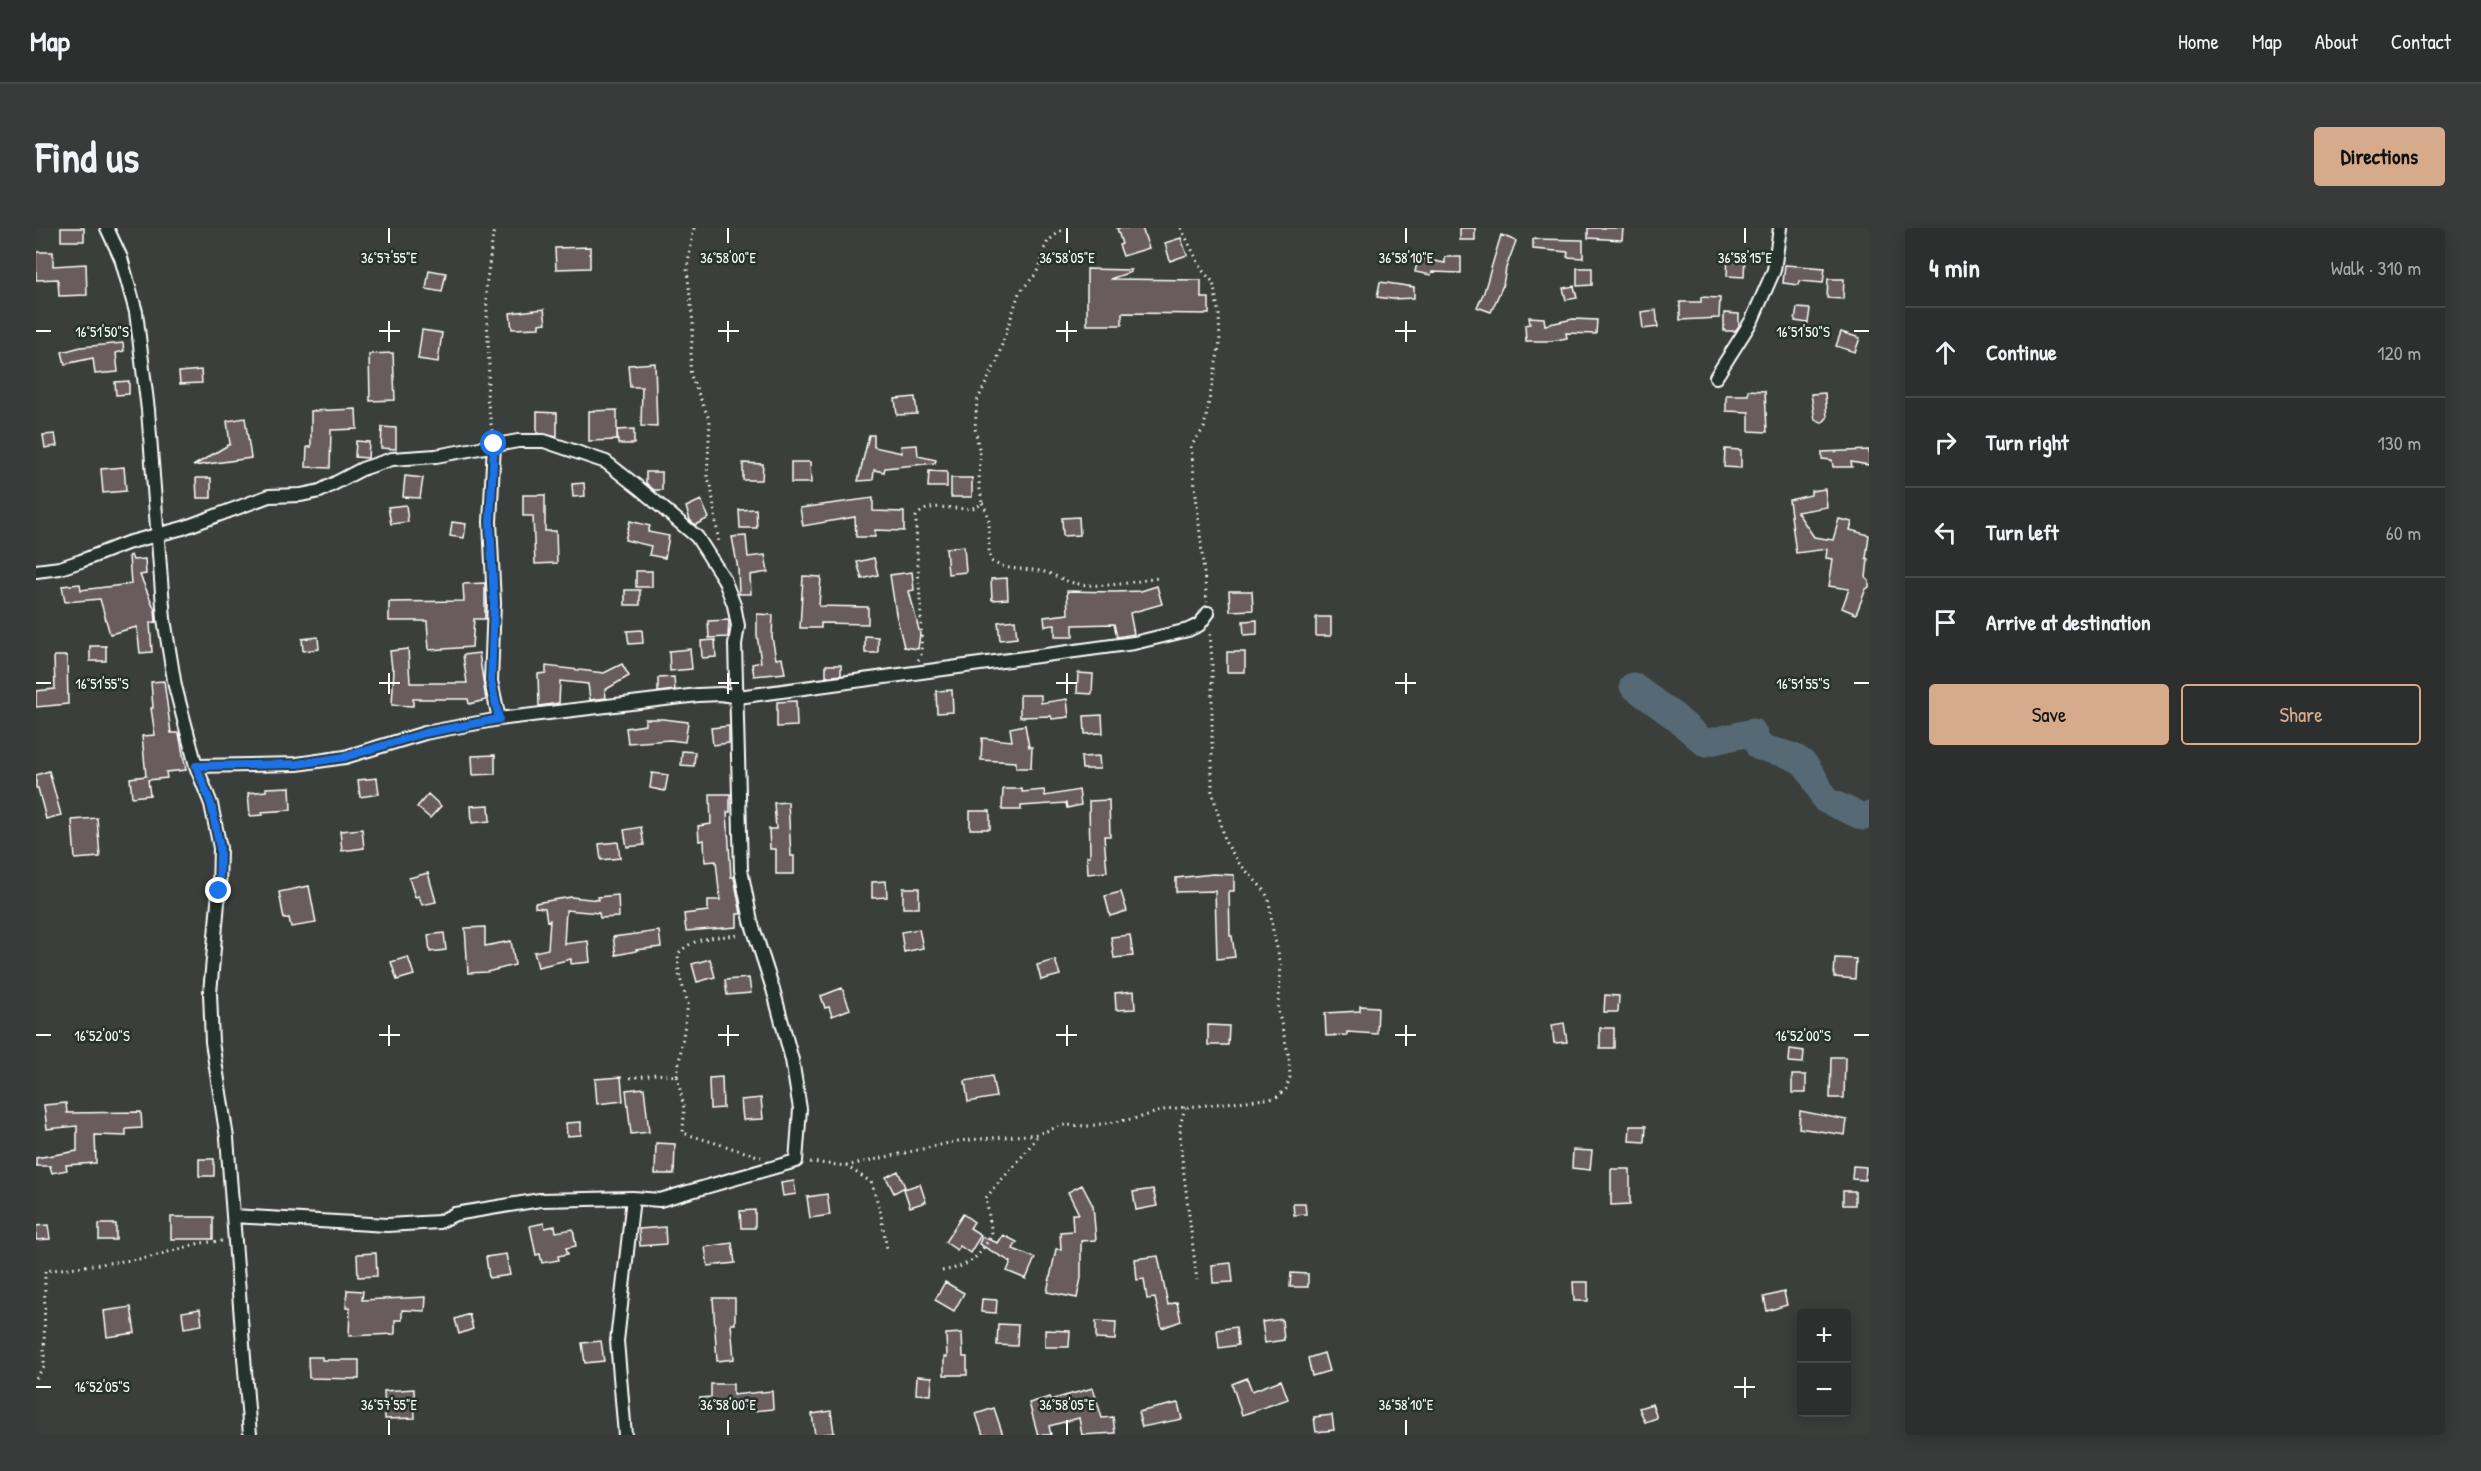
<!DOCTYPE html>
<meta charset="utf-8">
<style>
body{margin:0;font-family:"Patrick Hand",sans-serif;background:#383b39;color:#f1f3f6}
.controls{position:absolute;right:18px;bottom:18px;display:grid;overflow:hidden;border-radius:6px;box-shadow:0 3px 15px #0003}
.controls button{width:54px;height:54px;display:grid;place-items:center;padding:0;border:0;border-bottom:2px solid #484a49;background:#2c2f2d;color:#f1f3f6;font:30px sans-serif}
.stop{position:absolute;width:18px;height:18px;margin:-14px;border:4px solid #1a73e8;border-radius:50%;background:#fff}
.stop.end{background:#1a73e8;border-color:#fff;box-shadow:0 2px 6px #0008}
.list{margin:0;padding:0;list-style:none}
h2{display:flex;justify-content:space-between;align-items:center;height:78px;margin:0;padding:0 24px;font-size:26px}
h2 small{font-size:20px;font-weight:400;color:#a6a9aa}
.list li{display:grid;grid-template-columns:39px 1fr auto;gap:18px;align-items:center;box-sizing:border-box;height:90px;padding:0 24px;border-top:2px solid #484a49}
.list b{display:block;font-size:22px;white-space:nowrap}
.list em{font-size:20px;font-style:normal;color:#a6a9aa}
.actions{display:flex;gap:12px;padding:18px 24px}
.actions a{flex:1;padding:14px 0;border:2px solid #d6ab8b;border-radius:6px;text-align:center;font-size:21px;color:#d6ab8b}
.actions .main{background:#d6ab8b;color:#111}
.icon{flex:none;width:33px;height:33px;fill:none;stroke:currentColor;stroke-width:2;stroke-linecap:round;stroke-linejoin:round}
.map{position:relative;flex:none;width:1833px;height:1207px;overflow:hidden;border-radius:6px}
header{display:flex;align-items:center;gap:36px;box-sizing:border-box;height:84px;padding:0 30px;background:#2c2f2d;border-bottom:2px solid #484a49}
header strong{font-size:28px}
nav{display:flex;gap:33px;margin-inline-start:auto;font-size:21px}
.intro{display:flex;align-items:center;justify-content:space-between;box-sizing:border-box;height:144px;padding:0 36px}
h1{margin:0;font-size:42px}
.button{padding:15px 27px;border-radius:6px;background:#d6ab8b;color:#111;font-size:21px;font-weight:700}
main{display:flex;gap:36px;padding:0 36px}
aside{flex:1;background:#2c2f2d;border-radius:6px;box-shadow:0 3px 15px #0003}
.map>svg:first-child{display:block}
</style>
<header>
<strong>Map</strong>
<nav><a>Home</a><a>Map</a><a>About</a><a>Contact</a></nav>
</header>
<div class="intro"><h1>Find us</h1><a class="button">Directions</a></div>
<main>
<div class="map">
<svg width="1833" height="1207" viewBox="0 0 1833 1207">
<rect width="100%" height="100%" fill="#3a3f3c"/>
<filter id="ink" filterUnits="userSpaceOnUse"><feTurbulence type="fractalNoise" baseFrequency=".0167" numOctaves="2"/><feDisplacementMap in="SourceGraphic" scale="12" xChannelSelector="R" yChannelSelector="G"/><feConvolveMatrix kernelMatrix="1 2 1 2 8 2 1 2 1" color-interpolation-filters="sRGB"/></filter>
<g filter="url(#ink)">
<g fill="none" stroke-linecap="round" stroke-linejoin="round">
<path stroke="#566b74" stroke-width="27" d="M1597,458l41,30 31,27 48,-11 6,15c46,12 45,9 66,53l38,17 6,-2"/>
</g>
<path fill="#685c5f" stroke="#fff" stroke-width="1.5" d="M25,0h23v13h-23z
M1081,0h25l7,20 -26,8 -4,-11 3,-1z
M1424,0h15v12h-15z
M1552,0h35l-1,12 -34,-2z
M1465,7l15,6 -10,27 -3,17 -12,27 -14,-5 7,-15z
M1145,10l6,17 -17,6 -5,-18z
M1497,11l50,1v18l-16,-1 1,-5 -35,-3z
M554,19v21l-34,1 -1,-21z
M0,24h17v14l33,-2 1,31 -28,1 -1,-17 -22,1z
M1692,27l17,1 -1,21 -17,-1z
M1409,29h16v16l-29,-1 -1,3 -16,-3 3,-14 27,5z
M1749,37l40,3 -2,15 -23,-2 -1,4 -16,-2z
M1541,40h15v17l-15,1z
M1051,41l44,1v2l-21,7 91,1v18h8v16l-87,-1v12h-35z
M393,42l17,3 -4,19 -16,-3z
M1792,51h16l-1,20 -16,-1z
M1344,54l34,5v11l-22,1 -15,-2z
M1538,58l3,12 -11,2 -3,-12z
M1665,69l19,1 -1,20 -39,2v-18h21z
M1761,80l13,1 -2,14 -13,-2z
M508,81l2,14 -7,1v4l-27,1 -2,-16z
M1620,82l2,17 -15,2 -2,-17z
M1688,85l15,1v12l-4,5h-11z
M1493,89l15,1 1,7 28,-6 24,1 -1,14 -30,-1 1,5 -16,3h-25l-1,-16 5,-1z
M386,102l20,3 -4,29 -20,-3z
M1805,104l19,6 -5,14 -19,-6z
M87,115l1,8 -8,2 2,19 -23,2 -2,-16 -28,6 -3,-12 19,-5z
M357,125l2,47 -25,1 -1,-47z
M619,135l2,64 -16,-1 1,-39h-12l-2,-22z
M165,142l1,13 -22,1 -1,-12z
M93,153v13l-13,1 -1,-13z
M1712,162l17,1 2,41 -18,-1v-19l-23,-1v-16h22z
M1789,165l2,25 -5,5 -7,-3 -4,-26z
M879,169l2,17 -20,1 -2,-16z
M320,181l1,20 -26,1 -1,38 -24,-1 1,-20h4v-36z
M581,182v30l-28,1v-30z
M501,184l20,1v24l-20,-4z
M209,190l6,40 -58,8 37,-22 -3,-23z
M346,199l14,1v21l-15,-1z
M598,201v15h-16l-1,-14z
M19,206l2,12 -12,2 -2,-13z
M833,207h5v12l28,6 -1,-7 16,-1 1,11 18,4 -1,3 -50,5 -1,4 -10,-2 -1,10 -15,1z
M320,213l13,1 -1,16 -13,-1z
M1689,221l16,1v18l-17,-1z
M1833,222v15l-18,-3 1,5h-19l-1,-7 -10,-1v-7z
M755,234h19l1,21h-20z
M707,235l20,1 -1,16h-19z
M88,239l2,24 -23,2 -2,-24z
M893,243l18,1v15h-19z
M610,244h16v18h-8l-8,-7z
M369,248l18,2 -3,20 -17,-1z
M160,250h15v20h-14z
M915,250h21v19h-21z
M548,255l1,13 -12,1 -1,-13z
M1789,261l2,18 -30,5 17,25 19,3 6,-21 13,3 -2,8 19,5 -3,23 2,1 -2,19 3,3v6l-3,2 -10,25 -14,-6 7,-19 -20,-3 4,-27 -7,-1 1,-9 -31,4 -7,-53 22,-5v-4z
M487,267h22v36h11l1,32 -22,1 -2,-48h-10z
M837,270v13l31,1v19l-29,-1v7h-19l-1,-20 -52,9 -3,-18z
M665,272l8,18 -14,7 -5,-5 -4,-13z
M370,277l2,17 -17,2 -3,-17z
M720,281l1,19h-17l-1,-18z
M1043,289l1,18 -17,1 -1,-18z
M594,293l20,5 -2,6 21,4 -4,22 -16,-3 2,-9 -26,-6z
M416,294l14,2 -2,14 -14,-2z
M710,308l2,21 17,-2 3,17 -18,3 1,19h-12l-1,-25 -6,-32z
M928,318l2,26 -18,2 -2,-26z
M95,327l2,5 12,-1 1,15 -6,1 15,35 1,12 -6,1 2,29 -12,1 -3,-26 -27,7 -10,-35 -35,3 -3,-16 18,-2 1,6 50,-6 -2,-28z
M838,330l4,17 -16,4 -5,-17z
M600,343h16v16h-16z
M876,344l2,18 -5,1 11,43 -2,15 -14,-2 -8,-33 -6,-39z
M767,348l18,1 -2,29 49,1v17l-47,-1v5h-21z
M971,350l1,21 -16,1 -1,-21z
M449,355v36h-11l-2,28 -43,3 -2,-29h-38v-19l75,-1 -1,-17z
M1121,358l5,18 -32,9 4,21 -17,3 -3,-13 -41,1v12h-18v-12l-10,1 -1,-9 24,-3 -1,-23 48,1 26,-1z
M589,362h15v15h-15z
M1193,363h23l1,19 -23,1z
M721,386l16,1 -1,22 4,22 6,-1 3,15 -31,3 -2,-12 9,-2 -4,-27z
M1280,389h15v19h-15z
M693,392l-1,17 -19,1 -1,-17z
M979,392l2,18 -17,2 -2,-18z
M1221,392v14l-13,1 -1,-14z
M606,402l1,13 -14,1 -2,-13z
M829,408l13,1v16h-13z
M282,409l1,12 -16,2 -1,-12z
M679,412l1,17 -14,1 -1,-17z
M54,418h16v15h-16z
M372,421l2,34h57l-4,-28 16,-2 7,47 -17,4 -1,-5h-55v7l-21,-1 2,-36h-2l-2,-18z
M654,421l2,20 -22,2 -1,-20z
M1191,424h18v20h-18z
M18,428h13l1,48 -32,3v-16l19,-2z
M586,436l7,12 -24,14 1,8 -16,2 -2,-16 -28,-3 -1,22 -20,3 -1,-32 8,-1v-7l58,7z
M790,437h15v10l-15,2z
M1042,445l15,1 -1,20 -15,-1z
M638,449l1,13 -17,2v-14z
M128,453l7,52h8l7,37 -20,2 1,6 -19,2 2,15 -18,2 -2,-19 16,-2 -4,-40 13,-1 -4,-27h2l-2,-26z
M916,462l1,22 -16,1 -1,-22z
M984,467h21v8l26,-4 2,18 -17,2 -1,-3 -31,1z
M760,473l1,25 -20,1v-25z
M1066,487l1,18 -18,1 -1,-18z
M609,491h18l25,3 -3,20 -15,-2 -42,3 -2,-15 19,-3z
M989,497l4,22h3l-1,21h-15v-6l-35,-2 1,-22 30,3 -2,-13z
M693,498v17l-16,2 -2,-17z
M646,523l13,1 -1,14 -13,-1z
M459,527v19l-22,1 -1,-19z
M1063,528l1,13h-18l-1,-12z
M13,543l12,44 -15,4 -8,-31h-2v-13z
M616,545l16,2 -3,16 -15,-3z
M341,550l2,16 -19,3 -2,-17z
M254,559l1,23 -29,2 1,3 -13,1 -2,-23 18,-2v-3z
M967,561h19v3l22,-2 1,6 34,-6 2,15 -14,3 -1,-5 -45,3v4h-19z
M392,566l13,12 -11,12 -13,-11z
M674,566h20v18h-3l4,65h3l7,37h-4v13l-51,4 -2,-17 24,-3v-11h12l-4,-39 -11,1 -1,-22 -5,1 -1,-15 13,-2z
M1073,572l1,36h-6l3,36 -19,2 -1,-18h3l-1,-55z
M752,574l3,54h3v18h-18v-25h-6l-1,-20h7l-2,-26z
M453,577l1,16 -18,2 -1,-17z
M934,583h20v18h-20z
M61,590l3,39 -25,2 -3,-39z
M605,599l3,18 -17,2 -3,-17z
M326,601l2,19 -22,3 -2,-20z
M582,614l2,16 -19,2 -2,-16z
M392,645l8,29 -14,3 -3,-9 -4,1 -6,-19z
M1177,646l21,1v16h-5l1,45h2l3,21 -18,2 -2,-68 -39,1v-14z
M850,653l1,16 -15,1v-16z
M273,658l7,37 -25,4 -2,-9 -5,1 -5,-27z
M867,660h16v20h-16z
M1085,664l6,19 -17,5 -5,-20z
M582,667l1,22 -19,1 -1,-5 -33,-3 -2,34 24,-3 2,21 -19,2v-5l-33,8 -4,-15 14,-3 2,-29 -3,1 -2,-13 -10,-1v-4l36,-6 28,3 -1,-3z
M449,699v19l26,-5 4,24 -28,7 -19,1 -3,-45z
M883,701l4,19 -19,4 -3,-20z
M623,703l2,16 -25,3v1l-20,4 -3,-18z
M408,705l2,17 -16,2 -2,-17z
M1094,707l3,21 -19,2 -3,-21z
M372,729l6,18 -17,5 -6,-18z
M1799,730l21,1 -1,20 -21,-2z
M674,731l5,18 -18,5 -5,-18z
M1019,732l5,15 -19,5 -4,-15z
M713,750l2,15 -24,2 -2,-15z
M806,760l8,21 -18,7 -3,-9 -4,1 -4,-12z
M1098,763l1,18 -19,1 -1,-17z
M1569,767l14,1 -1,16h-14z
M1324,778l18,1 -1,27 -30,-2v3l-21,1 -1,-23 35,-2z
M1528,795l3,19 -13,1 -2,-18z
M1172,797l21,1 -1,19h-20z
M1564,800h14v20h-14z
M1754,821l14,2 -1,12 -14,-1z
M1795,829h14l-1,41h-14z
M1756,847h14v18h-14z
M956,848l4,21 -28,5 -3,-21z
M585,849l2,24 -26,3 -2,-25z
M686,849l1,31 -13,1 -1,-31z
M608,860l5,44 -18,2 -5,-44z
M725,870l2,21 -20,1 -2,-20z
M30,875l1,10 74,-1 1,16 -16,1v7l-31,-1 1,28 -30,2 1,5 -15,3 -2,-7h-14v-8l41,-7v-25l-30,3 -3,-24z
M1764,883l47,9 -2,15 -46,-7z
M545,894v13l-14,1 -1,-13z
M1594,898h16l-1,16 -16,-1z
M620,915l19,1 -1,30h-19z
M1537,922l19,1 -2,19 -18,-2z
M163,931h15v17h-15z
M1817,938l13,1 -1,13 -13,-1z
M1575,941h19v35l-19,1z
M862,943l7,16 -11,6 -8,-16z
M758,953l2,13 -13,2 -2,-13z
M884,956l6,18 -16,5 -6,-18z
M1046,957l11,21 3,34 -15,1v37l-4,20 -30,-6 9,-43h5l-1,-17 13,-1 -1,-17h7l-11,-22z
M1117,961l4,17 -21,4 -3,-18z
M1807,963h12v14h-12z
M791,966l3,21 -20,3 -3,-21z
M1257,975h12l1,11 -12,1z
M719,982v18h-14l-1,-17z
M927,986l11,8 -4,6 11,7 -11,18 -10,-7 -3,4 -12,-8z
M135,989h42v22h-42z
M508,995l1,5 10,-2 1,6 17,-3 3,17 -10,2 2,6 -10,2 1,4 -17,3 -2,-9 -4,1 -6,-29z
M63,996h17v16h-17z
M12,997l2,14 -14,1v-14z
M629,999l1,17 -26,2 -1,-17z
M967,1007l14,7 -4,7 22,9 -9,21 -19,-8 4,-9 -32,-18 3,-7 16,6z
M696,1015l3,20 -27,3 -3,-19z
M340,1025l1,23 -19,1 -1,-23z
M470,1026l4,21 -21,3 -3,-21z
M1122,1028l10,49 9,-3 4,19 -19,7 -7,-30 -8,1 -3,-20 -7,1 -2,-21z
M1195,1035l2,19 -20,1 -1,-18z
M1255,1045l17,1v13h-18z
M909,1054l19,11 -10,18 -19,-11z
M1537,1054h15v19h-14z
M311,1062l16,1 -1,9 64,-3 -1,14 -23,-1v10h-7v14l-46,2 1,-28h-4z
M1748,1064l3,13 -20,6 -3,-14z
M677,1070h22v26h-4l3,35 -17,2z
M946,1071l15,1 -1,13 -15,-1z
M95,1079l4,26 -28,4 -3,-26z
M164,1081l2,16 -18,3 -2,-16z
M433,1086l4,15 -14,5 -4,-15z
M1246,1091l2,21 -19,3 -3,-21z
M1060,1093l20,1 -1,18 -19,-1z
M962,1096l20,1 -1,21 -20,-1z
M1200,1099l2,18 -19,3 -2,-18z
M1009,1102l25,1 -1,16h-24z
M926,1105l1,24h4v18h-23v-18h3l-1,-23z
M565,1113l3,20 -19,2 -3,-20z
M1288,1125l5,18 -17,5 -4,-18z
M272,1129h14v3h37v19l-50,-1z
M881,1148l15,1 -1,18 -15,-1z
M1211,1150l5,13 29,-11 7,19 -46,16 -10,-31z
M675,1156h22v11l39,-4 1,18 -20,2 -1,-4 -52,-1v-8l11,-1z
M1057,1160l9,30 11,-1 2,16 -33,2 -3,-17 -30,8 2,9h-13l-9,-32 21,-6v3z
M378,1161l1,29 -30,1 -1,-28z
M1142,1175l4,16 -40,8 -4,-15z
M1616,1176l5,14 -12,4 -6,-14z
M958,1180l9,27h-20l-7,-21z
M795,1183l3,22 -19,2 -3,-21z
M1296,1187l2,15 -18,2 -2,-15z"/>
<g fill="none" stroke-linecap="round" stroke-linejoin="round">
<defs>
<path id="street" d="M71,0l14,30 15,54 12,98 16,209 11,67 21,80 15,38 9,44 -1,43 -9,102 2,49 15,96 23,297
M1680,149l36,-57 22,-50 6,-42
M458,216l-4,78 4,81 -3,78 8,38
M0,343l24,-3 21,-7 46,-18 56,-15 86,-32 32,-1 19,-4 42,-22 30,-10 44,-3 82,-15h26l62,21 33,26 58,49 27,42 10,26 4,21 -3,18 6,226 10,51 22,68 19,71 8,49 -4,52 -136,39 -27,-2 -93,2 -85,14 -16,8 -52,3 -154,-9
M160,538l101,-2 48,-7 80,-24 74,-14 199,-24 23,-1 17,3 396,-54 54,-13 11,-5 9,-12
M589,1207l-8,-94 16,-143"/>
</defs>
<use href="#street" stroke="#fff" stroke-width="16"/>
<path stroke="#fff" stroke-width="3" stroke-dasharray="1.5 4.5" stroke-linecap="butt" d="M658,0l-7,41 6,55 -3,45 1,7 19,45 -3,57 4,7 8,60
M1145,0l21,42 11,12 6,33 1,27 -16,86 -13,18 16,156
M456,203l-5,-34 2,-31 -3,-79 8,-59
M946,275c13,18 3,38 9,58 16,10 31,7 49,10 13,2 26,12 40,13 26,4 52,-2 78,-6
M882,432l3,-3c2,-47 -5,-93 -5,-140 14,-21 52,1 66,-14l-3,-21 1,-28 -5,-26 2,-27 19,-38 23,-70 16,-18 6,-11 3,-15 4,-8 16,-13
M641,848l11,-72 -9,-30 -1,-20c15,-18 42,-17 63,-19
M594,850l26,-4 21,2 7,32 -1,25 78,24
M1149,879l-5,19 1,24 16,130
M774,934l36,4 25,16 9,28 7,39
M810,938l112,-25 80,-7 25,-9 26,1 49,-8 29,-9 109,-11 10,-9 4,-12 -1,-20 -11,-47 3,-45 -8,-34 -4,-31 -5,-10 -25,-27 -13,-20 -14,-52v-129l-2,-30
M906,1043c29,-5 36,-13 50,-37l-6,-36c17,-22 38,-40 52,-64
M0,1150l8,-11 1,-96 102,-13 53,-15 22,-2"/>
<use href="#street" stroke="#26332d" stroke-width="12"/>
</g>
</g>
<g fill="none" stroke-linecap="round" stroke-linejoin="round" filter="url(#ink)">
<path stroke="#1a73e8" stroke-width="8" d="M183,663l1,-43 -9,-44 -15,-38 101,-2 48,-7 80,-24 74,-14 -8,-38 3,-78 -4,-81 4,-78"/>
</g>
<path fill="none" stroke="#fff" stroke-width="2" d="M353,0v15M692,0v15M1031,0v15M1370,0v15M1709,0v15M353,93v21M692,93v21M1031,93v21M1370,93v21M0,103h15M343,103h21M682,103h21M1020,103h21M1359,103h21M1818,103h15M353,445v21M692,445v21M1031,445v21M1370,445v21M0,455h15M343,455h21M682,455h21M1020,455h21M1359,455h21M1818,455h15M353,797v21M692,797v21M1031,797v21M1370,797v21M0,807h15M343,807h21M682,807h21M1020,807h21M1359,807h21M1818,807h15M1709,1149v21M0,1159h15M1698,1159h21M353,1192v15M692,1192v15M1031,1192v15M1370,1192v15"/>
<g font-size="15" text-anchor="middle" fill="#fff" stroke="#26332d" stroke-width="5" stroke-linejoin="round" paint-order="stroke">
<text x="353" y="35">36°57'55"E</text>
<text x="692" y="35">36°58'00"E</text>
<text x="1031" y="35">36°58'05"E</text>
<text x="1370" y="35">36°58'10"E</text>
<text x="1709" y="35">36°58'15"E</text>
<text x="66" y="109">16°51'50"S</text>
<text x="1767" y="109">16°51'50"S</text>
<text x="66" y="461">16°51'55"S</text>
<text x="1767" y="461">16°51'55"S</text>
<text x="66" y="813">16°52'00"S</text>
<text x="1767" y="813">16°52'00"S</text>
<text x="66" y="1164">16°52'05"S</text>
<text x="353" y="1182">36°57'55"E</text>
<text x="692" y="1182">36°58'00"E</text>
<text x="1031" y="1182">36°58'05"E</text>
<text x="1370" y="1182">36°58'10"E</text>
</g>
</svg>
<div class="controls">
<button>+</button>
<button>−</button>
</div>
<div class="stop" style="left:458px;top:216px"></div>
<div class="stop end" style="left:183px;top:663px"></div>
</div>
<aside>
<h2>4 min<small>Walk · 310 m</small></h2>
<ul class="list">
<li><svg class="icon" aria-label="ahead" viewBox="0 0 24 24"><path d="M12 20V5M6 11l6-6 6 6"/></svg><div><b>Continue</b></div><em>120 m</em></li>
<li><svg class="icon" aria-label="right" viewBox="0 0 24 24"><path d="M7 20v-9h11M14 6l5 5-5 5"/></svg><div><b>Turn right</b></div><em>130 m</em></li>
<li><svg class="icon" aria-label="left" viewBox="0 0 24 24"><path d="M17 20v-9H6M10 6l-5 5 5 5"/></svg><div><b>Turn left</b></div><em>60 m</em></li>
<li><svg class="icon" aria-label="arrive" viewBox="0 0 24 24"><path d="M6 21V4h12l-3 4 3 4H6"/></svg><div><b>Arrive at destination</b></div></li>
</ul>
<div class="actions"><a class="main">Save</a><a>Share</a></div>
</aside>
</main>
